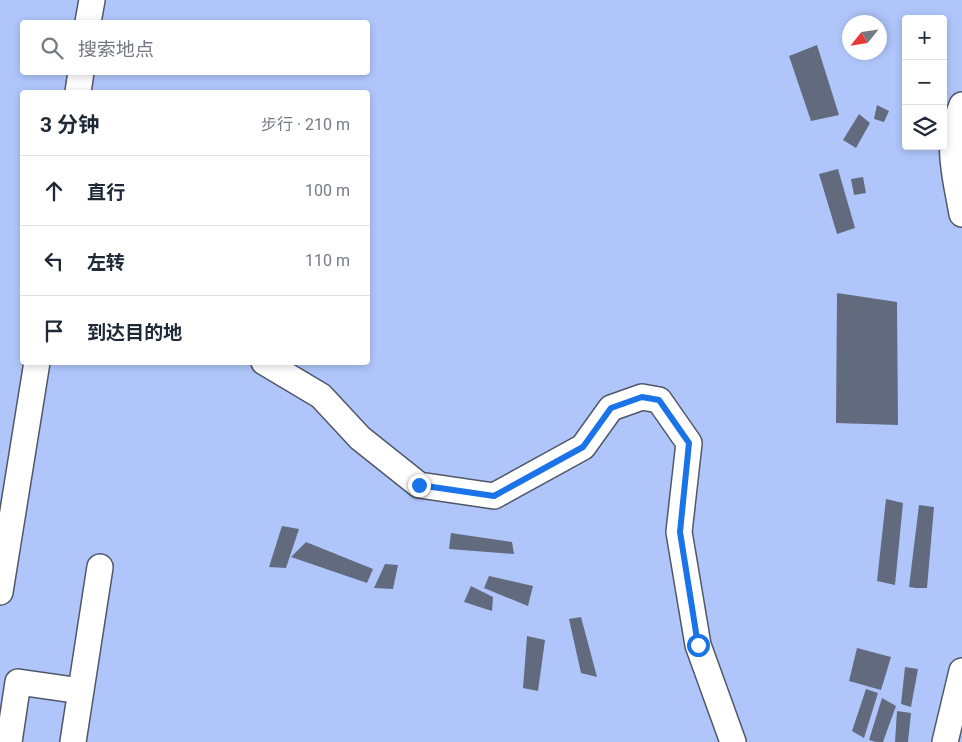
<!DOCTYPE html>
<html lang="zh">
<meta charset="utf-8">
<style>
body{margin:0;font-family:Roboto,"Noto Sans SC",sans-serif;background:#f2f2f3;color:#1f2937}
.controls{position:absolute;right:15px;top:15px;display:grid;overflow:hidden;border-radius:5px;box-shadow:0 2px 8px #0003}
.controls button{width:45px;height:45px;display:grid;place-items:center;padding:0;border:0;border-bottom:1px solid #e0e1e3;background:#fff;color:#1f2937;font:25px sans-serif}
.compass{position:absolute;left:842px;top:15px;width:45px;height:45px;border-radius:50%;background:#fff;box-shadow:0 2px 8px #0003;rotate:240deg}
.stop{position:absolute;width:15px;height:15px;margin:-11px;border:4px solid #1a73e8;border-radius:50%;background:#fff}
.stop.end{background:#1a73e8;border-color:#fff;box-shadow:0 1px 5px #0008}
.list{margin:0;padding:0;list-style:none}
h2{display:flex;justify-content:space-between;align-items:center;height:65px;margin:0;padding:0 20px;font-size:21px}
h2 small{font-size:16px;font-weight:400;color:#747a83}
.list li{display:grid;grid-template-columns:32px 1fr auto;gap:15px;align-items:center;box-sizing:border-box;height:70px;padding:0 20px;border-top:1px solid #e0e1e3}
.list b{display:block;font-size:19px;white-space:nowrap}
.list em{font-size:16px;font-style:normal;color:#747a83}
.icon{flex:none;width:28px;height:28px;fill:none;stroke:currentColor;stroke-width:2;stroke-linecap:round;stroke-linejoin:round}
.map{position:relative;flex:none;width:962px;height:742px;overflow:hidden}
.search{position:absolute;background:#fff;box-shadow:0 2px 8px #0003;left:20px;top:20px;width:350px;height:55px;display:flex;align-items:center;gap:12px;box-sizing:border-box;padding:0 18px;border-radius:5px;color:#747a83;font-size:19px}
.panel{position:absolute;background:#fff;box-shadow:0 2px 8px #0003;left:20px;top:90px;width:350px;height:275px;border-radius:5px}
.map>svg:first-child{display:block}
</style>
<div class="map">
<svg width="962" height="742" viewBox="0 0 962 742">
<rect width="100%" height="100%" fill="#d6e0f5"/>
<path fill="#b0c6fb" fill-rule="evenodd" d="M0,0h962v742h-962zM906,19h37v127h-37zM22,22h346v50h-346zM850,22h30v30h-30zM22,92h346v270h-346z"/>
<path fill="#626a7d" d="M817,45l22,70 -28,6 -22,-65z
M877,105l12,6 -5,11 -10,-3z
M859,114l11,9 -14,25 -13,-8z
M838,169l17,59 -18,6 -18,-60z
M863,177l3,16 -12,2 -3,-16z
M837,293l60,9 1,123 -62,-2z
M886,499l17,4 -8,82 -18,-4z
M919,505l15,2 -7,81h-11l-7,-1z
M282,526l17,3 -13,39 -17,-1z
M451,533l61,9 2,12 -65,-5z
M306,542l67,27 -6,14 -76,-26z
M385,564l13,1 -5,24 -19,-1z
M489,576l44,10 -5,20 -44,-18z
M471,586l22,11 -1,14 -28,-9z
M581,617l16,60 -16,-4 -12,-54z
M527,636l18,4 -7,51 -15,-3z
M857,648l34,9 -10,33 -32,-9z
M905,667l13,2 -7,38 -10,-3z
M866,689l12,4 -14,45 -12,-7z
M882,698l14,8 -13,36h-7l-7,-2z
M897,711l14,2 -3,29h-13z"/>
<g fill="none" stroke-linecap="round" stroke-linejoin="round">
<defs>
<path id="minor" d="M88,22l4,-22
M78,92l3,-20
M962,105c-17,40 -7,68 0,109
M264,362l57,34 39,42 59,47 75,11 89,-49 28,-39 31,-11 17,3 30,43 -10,89 19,113 35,97
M0,592l37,-230
M9,742l9,-60 63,9
M73,742l27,-175
M945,742l17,-71"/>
</defs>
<use href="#minor" stroke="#505769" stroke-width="28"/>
<use href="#minor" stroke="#fff" stroke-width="25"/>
</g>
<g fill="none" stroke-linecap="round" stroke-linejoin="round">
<path stroke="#1a73e8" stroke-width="6" d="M419,485l75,11 89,-49 28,-39 31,-11 17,3 30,43 -9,89 18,113"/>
</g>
</svg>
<div class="controls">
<button>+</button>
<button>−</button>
<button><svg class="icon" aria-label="layers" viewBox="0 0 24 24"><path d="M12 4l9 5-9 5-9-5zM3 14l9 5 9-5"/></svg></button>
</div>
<svg class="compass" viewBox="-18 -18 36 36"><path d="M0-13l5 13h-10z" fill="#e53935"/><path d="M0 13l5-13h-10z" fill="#747a83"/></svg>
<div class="stop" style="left:698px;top:645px"></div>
<div class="stop end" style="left:419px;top:485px"></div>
<div class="search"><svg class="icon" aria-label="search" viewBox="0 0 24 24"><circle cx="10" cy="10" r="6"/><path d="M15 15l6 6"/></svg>搜索地点</div>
<section class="panel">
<h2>3 分钟<small>步行 · 210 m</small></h2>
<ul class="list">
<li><svg class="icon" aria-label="ahead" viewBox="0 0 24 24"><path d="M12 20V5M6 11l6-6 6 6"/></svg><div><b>直行</b></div><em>100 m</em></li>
<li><svg class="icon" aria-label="left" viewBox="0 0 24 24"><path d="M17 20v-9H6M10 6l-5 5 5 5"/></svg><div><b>左转</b></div><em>110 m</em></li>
<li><svg class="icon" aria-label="arrive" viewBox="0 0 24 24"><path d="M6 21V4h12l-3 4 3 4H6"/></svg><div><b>到达目的地</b></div></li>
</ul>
</section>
</div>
